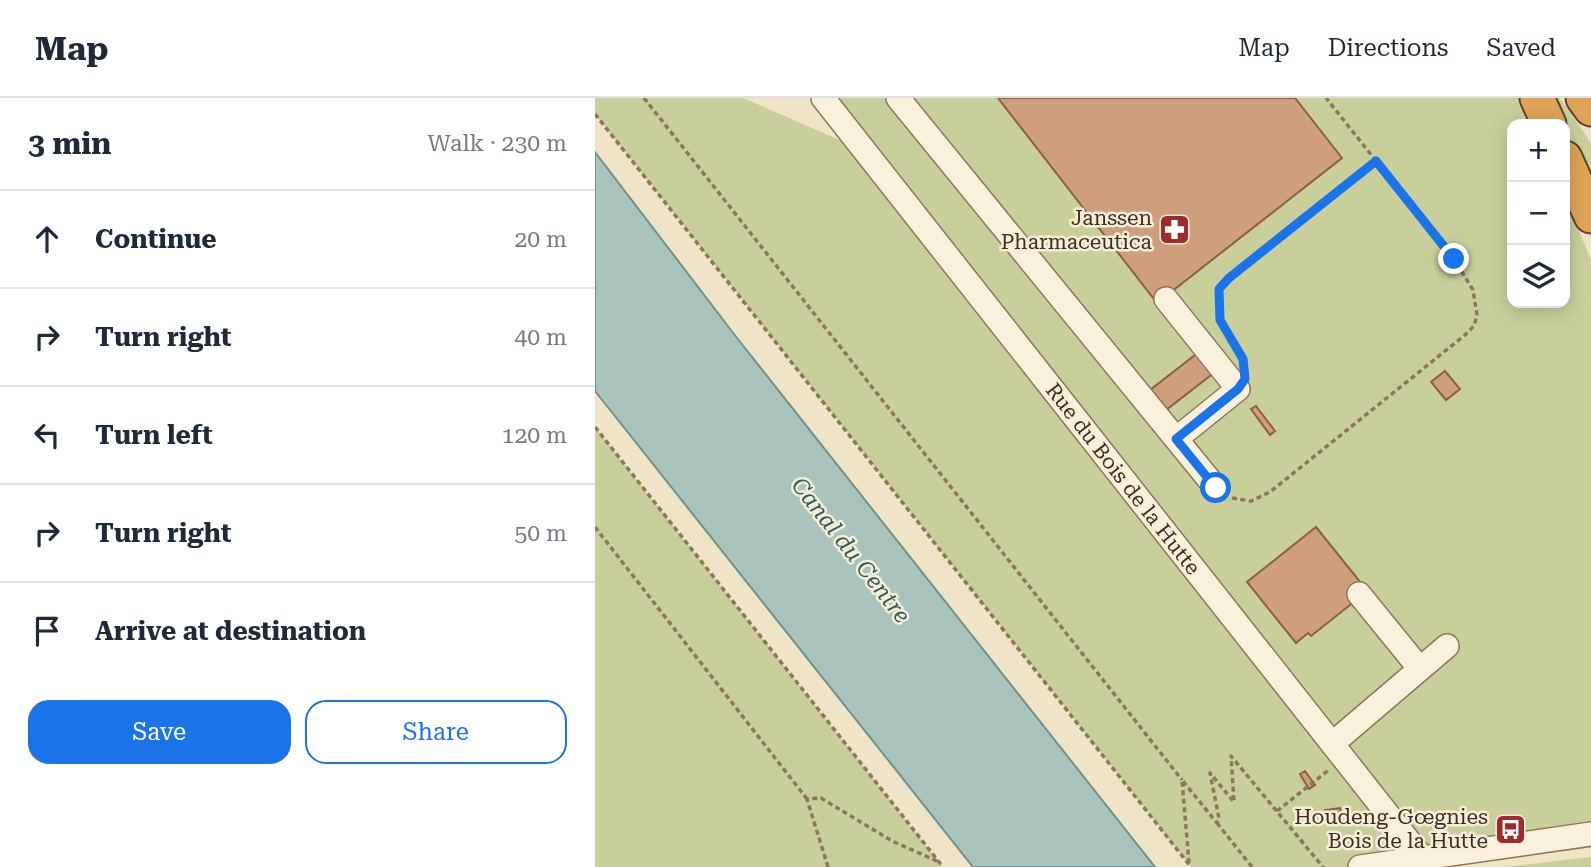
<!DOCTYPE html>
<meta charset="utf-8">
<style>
body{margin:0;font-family:"Roboto Serif",serif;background:#f2f2f3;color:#1f2937}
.controls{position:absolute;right:21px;top:21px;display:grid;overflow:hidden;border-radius:14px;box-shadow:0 4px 18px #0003}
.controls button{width:63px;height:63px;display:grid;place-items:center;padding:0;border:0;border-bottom:2px solid #e0e1e3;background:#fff;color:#1f2937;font:35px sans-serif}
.stop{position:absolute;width:21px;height:21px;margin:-16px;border:5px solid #1a73e8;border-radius:50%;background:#fff}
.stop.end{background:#1a73e8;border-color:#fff;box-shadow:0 2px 7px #0008}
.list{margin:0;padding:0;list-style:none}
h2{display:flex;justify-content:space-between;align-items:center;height:91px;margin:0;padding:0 28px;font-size:30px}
h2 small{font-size:23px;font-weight:400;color:#747a83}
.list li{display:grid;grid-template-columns:46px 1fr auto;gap:21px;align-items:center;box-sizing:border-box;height:98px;padding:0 28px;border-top:2px solid #e0e1e3}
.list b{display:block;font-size:26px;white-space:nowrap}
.list em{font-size:23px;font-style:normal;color:#747a83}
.actions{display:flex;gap:14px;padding:21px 28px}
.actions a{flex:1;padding:16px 0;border:2px solid #1a73e8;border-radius:21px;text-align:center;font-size:24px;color:#1a73e8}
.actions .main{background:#1a73e8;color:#fff}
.icon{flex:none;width:38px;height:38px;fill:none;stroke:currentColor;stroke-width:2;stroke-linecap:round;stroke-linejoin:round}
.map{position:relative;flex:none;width:996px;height:769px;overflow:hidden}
header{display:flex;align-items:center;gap:42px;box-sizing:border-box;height:98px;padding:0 35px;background:#fff;border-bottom:2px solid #e0e1e3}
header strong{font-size:33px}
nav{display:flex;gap:38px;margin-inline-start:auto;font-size:24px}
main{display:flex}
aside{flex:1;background:#fff}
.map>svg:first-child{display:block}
</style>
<header>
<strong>Map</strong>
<nav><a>Map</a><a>Directions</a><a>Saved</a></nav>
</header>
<main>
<aside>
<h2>3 min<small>Walk · 230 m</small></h2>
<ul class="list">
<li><svg class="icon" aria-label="ahead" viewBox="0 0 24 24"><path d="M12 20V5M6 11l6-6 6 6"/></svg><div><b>Continue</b></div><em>20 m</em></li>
<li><svg class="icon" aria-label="right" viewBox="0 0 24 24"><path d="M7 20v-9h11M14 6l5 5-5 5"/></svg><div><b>Turn right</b></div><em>40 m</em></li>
<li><svg class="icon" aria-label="left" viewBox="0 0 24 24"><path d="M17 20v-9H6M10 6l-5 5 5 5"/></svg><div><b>Turn left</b></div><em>120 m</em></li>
<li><svg class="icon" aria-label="right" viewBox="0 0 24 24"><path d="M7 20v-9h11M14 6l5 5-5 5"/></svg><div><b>Turn right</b></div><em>50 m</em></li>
<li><svg class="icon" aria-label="arrive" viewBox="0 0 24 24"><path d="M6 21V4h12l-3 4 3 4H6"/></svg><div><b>Arrive at destination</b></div></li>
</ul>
<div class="actions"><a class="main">Save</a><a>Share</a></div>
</aside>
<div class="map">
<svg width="996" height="769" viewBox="0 0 996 769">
<rect width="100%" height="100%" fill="#f0e4c8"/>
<path fill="#c9cf9b" d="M0,0h148l99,43 17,4 -36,-47h696l14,26h-21v179h53v-106l26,63v574l-231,33h-169l-596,-753z
M950,0h15l31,45v48l-26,-53v-14z
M0,329l348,440h-348z
M996,759v10h-87z"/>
<path fill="#a9c4bc" stroke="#6f938a" stroke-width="2" d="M0,54l142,186 418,529h-182l-378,-476z"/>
<path fill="#cf9f7d" stroke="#8d5f41" stroke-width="2" d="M403,0h297l47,60 -185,145z
M604,254l16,20 -49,38 -16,-20z
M850,273l15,18 -14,11 -15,-18z
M661,308l19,25 -5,4 -19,-26z
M721,429l49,61 -10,13 -44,35 -3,-3 -12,10 -49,-61z
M710,673l10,14 -6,4 -9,-15z
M745,710l2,8 -16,3 -1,-9z"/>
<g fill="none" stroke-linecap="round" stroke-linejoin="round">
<defs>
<path id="minor" d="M228,0l600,761
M303,0l318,390
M571,201l72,90 -62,50
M764,496l61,75
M737,646l115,-98
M765,769l231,-33"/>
<path id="highway" d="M942,0l12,26
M988,0l8,11
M970,60l26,58"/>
</defs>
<use href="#minor" stroke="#8d765c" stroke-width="26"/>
<use href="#highway" stroke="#5b4430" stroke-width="37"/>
<path stroke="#8d765c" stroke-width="3.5" stroke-dasharray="5 3.5" stroke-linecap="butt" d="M49,0l538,682
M0,16l596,753
M649,267l-24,-45 -1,-31 10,-11 147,-117
M0,329l348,440
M637,400l19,3 19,-9 195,-157 9,-9 3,-11 -4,-25 -19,-31 -128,-161
M0,429l212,272
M682,713l53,-42
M622,725l35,44
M594,765l-7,-83 35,43 2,-5 -9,-45 24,29 -3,-46 92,111
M233,769l-21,-68 14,-1 71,43 45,20"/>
<use href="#minor" stroke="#faf1dc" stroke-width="23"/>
<use href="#highway" stroke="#e0a458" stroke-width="33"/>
</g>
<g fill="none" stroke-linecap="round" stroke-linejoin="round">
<path stroke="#1a73e8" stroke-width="9" d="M621,390l-40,-49 62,-50 7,-10 -2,-20 -23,-39 -1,-31 10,-11 147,-117 78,98"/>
</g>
<defs>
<symbol id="pharmacy-square" viewBox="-11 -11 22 22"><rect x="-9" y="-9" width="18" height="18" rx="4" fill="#9e2a2b" stroke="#f7eed8"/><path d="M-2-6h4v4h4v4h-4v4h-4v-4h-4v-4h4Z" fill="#fff"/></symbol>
<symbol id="bus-square" viewBox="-11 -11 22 22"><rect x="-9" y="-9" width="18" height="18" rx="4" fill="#9e2a2b" stroke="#f7eed8"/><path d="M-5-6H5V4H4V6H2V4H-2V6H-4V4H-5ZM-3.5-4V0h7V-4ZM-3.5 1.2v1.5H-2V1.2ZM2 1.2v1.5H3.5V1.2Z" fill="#fff"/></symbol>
</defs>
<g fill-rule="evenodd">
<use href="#pharmacy-square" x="562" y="114" width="35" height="35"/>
<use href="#bus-square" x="898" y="714" width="35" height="35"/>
</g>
<g text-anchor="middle" stroke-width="5" stroke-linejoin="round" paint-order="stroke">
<g font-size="21" fill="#3d2e20" stroke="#f7eed8" text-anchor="end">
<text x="557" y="127">Janssen<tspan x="557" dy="24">Pharmaceutica</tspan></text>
<text x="893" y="726">Houdeng-Gœgnies<tspan x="893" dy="24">Bois de la Hutte</tspan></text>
</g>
<g font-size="21" fill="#3d2e20" stroke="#f7eed8">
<text transform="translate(528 381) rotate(52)" y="7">Rue du Bois de la Hutte</text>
</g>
<g font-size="23" font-style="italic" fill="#2f5d5a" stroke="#f7eed8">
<text transform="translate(256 452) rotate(52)" y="8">Canal du Centre</text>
</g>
</g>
</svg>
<div class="controls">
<button>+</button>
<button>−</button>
<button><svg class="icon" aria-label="layers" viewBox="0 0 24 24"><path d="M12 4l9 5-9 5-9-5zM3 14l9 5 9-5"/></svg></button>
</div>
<div class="stop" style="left:621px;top:390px"></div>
<div class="stop end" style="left:859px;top:161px"></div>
</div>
</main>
